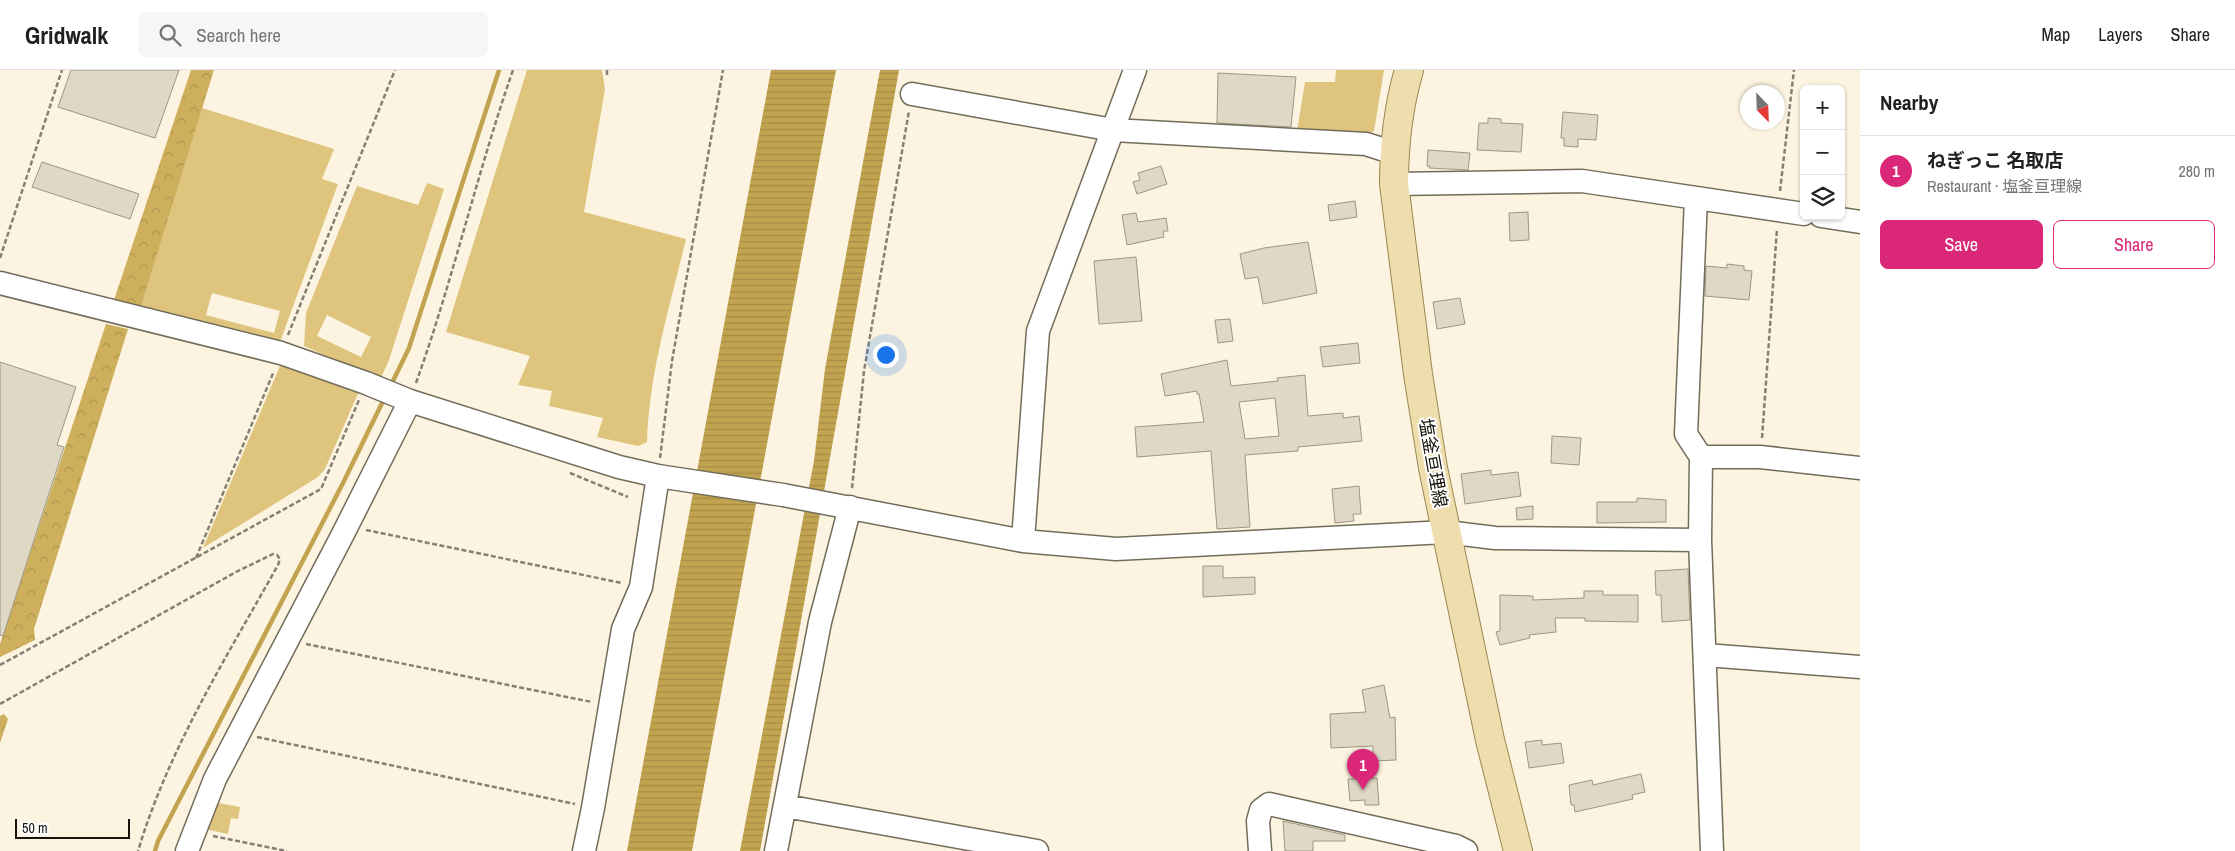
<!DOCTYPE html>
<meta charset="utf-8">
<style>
body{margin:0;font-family:"Archivo Narrow","Noto Sans JP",sans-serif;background:#f6f6f6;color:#202124}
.controls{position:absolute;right:15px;top:15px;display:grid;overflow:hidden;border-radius:8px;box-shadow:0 1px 4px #0004}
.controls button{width:45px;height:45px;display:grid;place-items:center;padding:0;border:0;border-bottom:1px solid #e0e0e0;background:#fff;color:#202124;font:25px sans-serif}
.compass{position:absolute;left:1740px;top:15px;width:45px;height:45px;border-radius:50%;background:#fff;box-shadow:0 1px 4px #0004;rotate:157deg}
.scale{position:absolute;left:15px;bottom:12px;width:115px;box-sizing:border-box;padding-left:5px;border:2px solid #15130c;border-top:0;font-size:14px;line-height:18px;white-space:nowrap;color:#15130c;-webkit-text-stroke:4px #fff;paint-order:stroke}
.you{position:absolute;left:885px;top:284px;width:18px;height:18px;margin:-12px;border:4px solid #fff;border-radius:50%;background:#1a73e8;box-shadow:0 0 0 8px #1a73e833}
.badge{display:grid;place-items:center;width:32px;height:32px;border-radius:50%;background:#db2777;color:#fff;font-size:16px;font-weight:700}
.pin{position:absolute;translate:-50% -41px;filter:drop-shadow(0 1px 2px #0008)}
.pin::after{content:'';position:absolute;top:26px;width:18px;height:15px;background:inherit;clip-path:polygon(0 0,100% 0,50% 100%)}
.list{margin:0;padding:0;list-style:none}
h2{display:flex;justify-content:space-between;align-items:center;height:65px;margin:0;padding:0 20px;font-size:21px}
h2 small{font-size:16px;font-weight:400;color:#757577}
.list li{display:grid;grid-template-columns:32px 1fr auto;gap:15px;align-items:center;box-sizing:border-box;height:70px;padding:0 20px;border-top:1px solid #e0e0e0}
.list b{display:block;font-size:19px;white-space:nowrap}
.list p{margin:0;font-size:16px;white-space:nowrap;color:#757577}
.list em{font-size:16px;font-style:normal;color:#757577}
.actions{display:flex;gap:10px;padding:15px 20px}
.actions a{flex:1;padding:11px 0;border:1px solid #db2777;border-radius:8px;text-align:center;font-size:18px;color:#db2777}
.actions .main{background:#db2777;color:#fff}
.icon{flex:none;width:28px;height:28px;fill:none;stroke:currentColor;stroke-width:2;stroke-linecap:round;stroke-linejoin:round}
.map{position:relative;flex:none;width:1860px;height:781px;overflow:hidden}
header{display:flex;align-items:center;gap:30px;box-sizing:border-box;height:70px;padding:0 25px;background:#fff;border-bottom:1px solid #e0e0e0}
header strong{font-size:24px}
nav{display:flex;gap:28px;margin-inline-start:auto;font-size:18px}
.search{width:350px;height:45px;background:#f6f6f6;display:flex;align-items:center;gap:12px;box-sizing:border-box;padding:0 18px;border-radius:8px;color:#757577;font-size:19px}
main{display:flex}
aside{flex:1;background:#fff}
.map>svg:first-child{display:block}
</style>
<header>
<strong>Gridwalk</strong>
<div class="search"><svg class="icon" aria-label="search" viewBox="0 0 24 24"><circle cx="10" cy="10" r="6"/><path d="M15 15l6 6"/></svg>Search here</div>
<nav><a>Map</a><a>Layers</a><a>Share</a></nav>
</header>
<main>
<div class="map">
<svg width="1860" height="781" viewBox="0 0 1860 781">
<defs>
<pattern id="forest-crowns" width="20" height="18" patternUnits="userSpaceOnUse" patternTransform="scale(1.25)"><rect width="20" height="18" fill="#cdaf5c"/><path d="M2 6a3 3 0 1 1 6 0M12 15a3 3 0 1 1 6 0" fill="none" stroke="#af964f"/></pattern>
<pattern id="water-rules" width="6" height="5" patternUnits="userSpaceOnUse" patternTransform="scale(1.25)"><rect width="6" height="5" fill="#c2a450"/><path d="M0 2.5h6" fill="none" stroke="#a68c45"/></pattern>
</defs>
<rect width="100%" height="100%" fill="#fcf4e0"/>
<path fill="#dec47d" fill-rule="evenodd" d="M527,0h75l3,19 -21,123 102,27c-16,67 -37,134 -39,203l-9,4 -41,-9 6,-19 -54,-12 3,-15 -34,-6 12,-29 -84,-24z
M1336,0h48l-10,61 -7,4 -70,-4 8,-49h30z
M202,38l132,41 -12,30 16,5 -58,158 -139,-35zM212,223l68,18 -6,22 -68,-18z
M427,113l17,6 -55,171 -9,20 -76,-34 2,-33 51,-127 61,19zM327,245l44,22 -10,20 -44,-21z
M282,291l78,28 -35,80 -7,8 -115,71z
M213,732l27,5 -2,12 -7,-1 -3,16 -23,-5z"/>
<path fill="url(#forest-crowns)" d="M191,0h23l-73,237 -27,-7z
M106,254l22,5 -94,300 1,11 -35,17v-13z
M4,644l4,5 -8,24v-27z"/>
<path fill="url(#water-rules)" d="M771,0h65l-144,781h-65z
M880,0h19l-139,781h-20l74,-390 11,-92z"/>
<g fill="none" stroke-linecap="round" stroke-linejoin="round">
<path stroke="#c2a450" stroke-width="4.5" d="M391,315l18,-37 90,-278
M155,781l3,-10 185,-358 42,-86"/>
</g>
<path fill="#dfd8c4" stroke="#9d9684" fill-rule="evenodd" d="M71,0h108l-24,68 -97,-31z
M1218,3l78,4 -5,50 -74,-4z
M1563,42l35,3 -2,25 -18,-1v8l-14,-1v-8h-3z
M1488,48l13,1v4l22,1 -2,28 -44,-2 2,-27h9z
M1428,80l42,3 -2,17 -39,-2 1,-2h-3z
M42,92l97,32 -9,25 -98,-32z
M1161,96l6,18 -30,10 -4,-12 7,-2 -2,-7z
M1355,131l2,16 -27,4 -2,-16z
M1528,142l1,28 -19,1 -1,-28z
M1136,143l2,9 28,-4 2,13h-5l1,6 -37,8 -5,-30z
M1308,172l9,51 -54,11 -5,-27 -13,2 -5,-25 24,-6z
M1136,187l6,64 -43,3 -5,-63z
M1727,194l17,2v4l8,1 -3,29 -44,-4 1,-30 21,2z
M1460,228l5,26 -28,5 -4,-27z
M1230,249l3,22 -15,2 -3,-23z
M1358,273l2,20 -37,4 -3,-20z
M1227,290l4,26 47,-5 -1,-3 28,-3 3,41 35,-3v5l16,-2 3,25 -64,6v4l-53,4 5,72 -33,2 -6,-78 -74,6 -2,-30 69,-5 -5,-28h-2v-3l-32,5 -4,-22zM1275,328l4,38 -34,3 -6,-37z
M0,292l76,25 -19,58 7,2 -61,189 -3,-1z
M1552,366l29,2 -2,27 -28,-2z
M1491,400v5l27,-3 3,24 -56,8 -4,-30z
M1359,416l2,28h-8l1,7 -19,2 -3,-34z
M1637,428l29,2v22l-69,1v-21h40z
M1533,436v13l-16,1 -1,-12z
M1203,496h20v12l32,-1v17l-52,3z
M1688,499l2,51 -28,2 -1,-27h-5l-1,-24z
M1584,521h19v4h35v27l-53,-1v-3h-30l1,14 -27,3 1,3 -30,7 -4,-13 4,-1v-36l33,1v4l51,-2z
M1384,615l6,33 5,-1 1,43 -23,1v-15l-42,2 -1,-34 36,-2 -4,-22z
M1542,670v5l19,-2 3,20 -35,5 -4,-26z
M1641,704l4,18 -13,3 1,4 -58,13 -1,-7h-3l-2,-20 23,-5 1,5z
M1377,708l2,27h-14v-5l-15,1 -2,-22z
M1283,751l62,14v6h-32v10h-28z"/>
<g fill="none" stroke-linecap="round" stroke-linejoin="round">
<defs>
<path id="minor" d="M912,24l201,36 253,14 28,9
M1394,114l188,-3 222,33
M1696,128l-10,236 15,23
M1821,146l39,6
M0,213l281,70 85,30 44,18 209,66 39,9 125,19 240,46 93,8 330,-17 49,6 205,2
M1023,471l15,-210 97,-261
M1706,585l154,12
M785,736l252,45
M187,781l28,-72 128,-245 67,-133
M584,781l9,-43 30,-179 18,-42 17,-111
M776,781l44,-229 30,-115
M1260,781l-2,-30 3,-11 8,-6 187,42 10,5
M1712,781l-12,-311 1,-83h59l100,11"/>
<path id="major" d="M1409,0c-11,38 -15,75 -15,114l24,190 15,94 57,272 28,111"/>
</defs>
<use href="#minor" stroke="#726c5a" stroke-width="25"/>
<use href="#major" stroke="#9b8752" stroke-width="30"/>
<path stroke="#858073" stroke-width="2.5" stroke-dasharray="5 2.5" stroke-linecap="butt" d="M607,0v7
M1780,121l14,-121
M0,188l62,-188
M288,265l107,-265
M416,313c37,-103 61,-210 97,-313
M1762,368l15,-209
M660,388l12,-97 51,-291
M570,403l58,24
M852,418l12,-117 45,-260
M366,460l256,53
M196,488l78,-187
M306,574l286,58
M0,595l321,-176 38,-89
M0,634l236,-132 37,-18 4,1 3,4 -2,6c-52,93 -109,183 -140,286
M257,667l318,67
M213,766l74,15"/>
<use href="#minor" stroke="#fff" stroke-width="22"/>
<use href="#major" stroke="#eeddad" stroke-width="28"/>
</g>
<g text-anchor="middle" stroke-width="4" stroke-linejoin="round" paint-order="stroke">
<g font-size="18" fill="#15130c" stroke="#fff">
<text transform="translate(1433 393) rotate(80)" y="6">塩釜亘理線</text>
</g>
</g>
</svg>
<div class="controls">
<button>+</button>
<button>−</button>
<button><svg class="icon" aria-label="layers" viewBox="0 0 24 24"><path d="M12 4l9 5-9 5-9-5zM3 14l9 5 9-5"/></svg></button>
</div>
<svg class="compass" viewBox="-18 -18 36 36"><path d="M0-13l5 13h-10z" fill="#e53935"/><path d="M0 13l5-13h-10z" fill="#757577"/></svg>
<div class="scale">50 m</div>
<div class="you"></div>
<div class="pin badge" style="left:1363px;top:720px">1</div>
</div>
<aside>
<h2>Nearby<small></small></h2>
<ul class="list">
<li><span class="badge">1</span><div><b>ねぎっこ 名取店</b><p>Restaurant · 塩釜亘理線</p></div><em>280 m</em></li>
</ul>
<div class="actions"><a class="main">Save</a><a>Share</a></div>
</aside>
</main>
